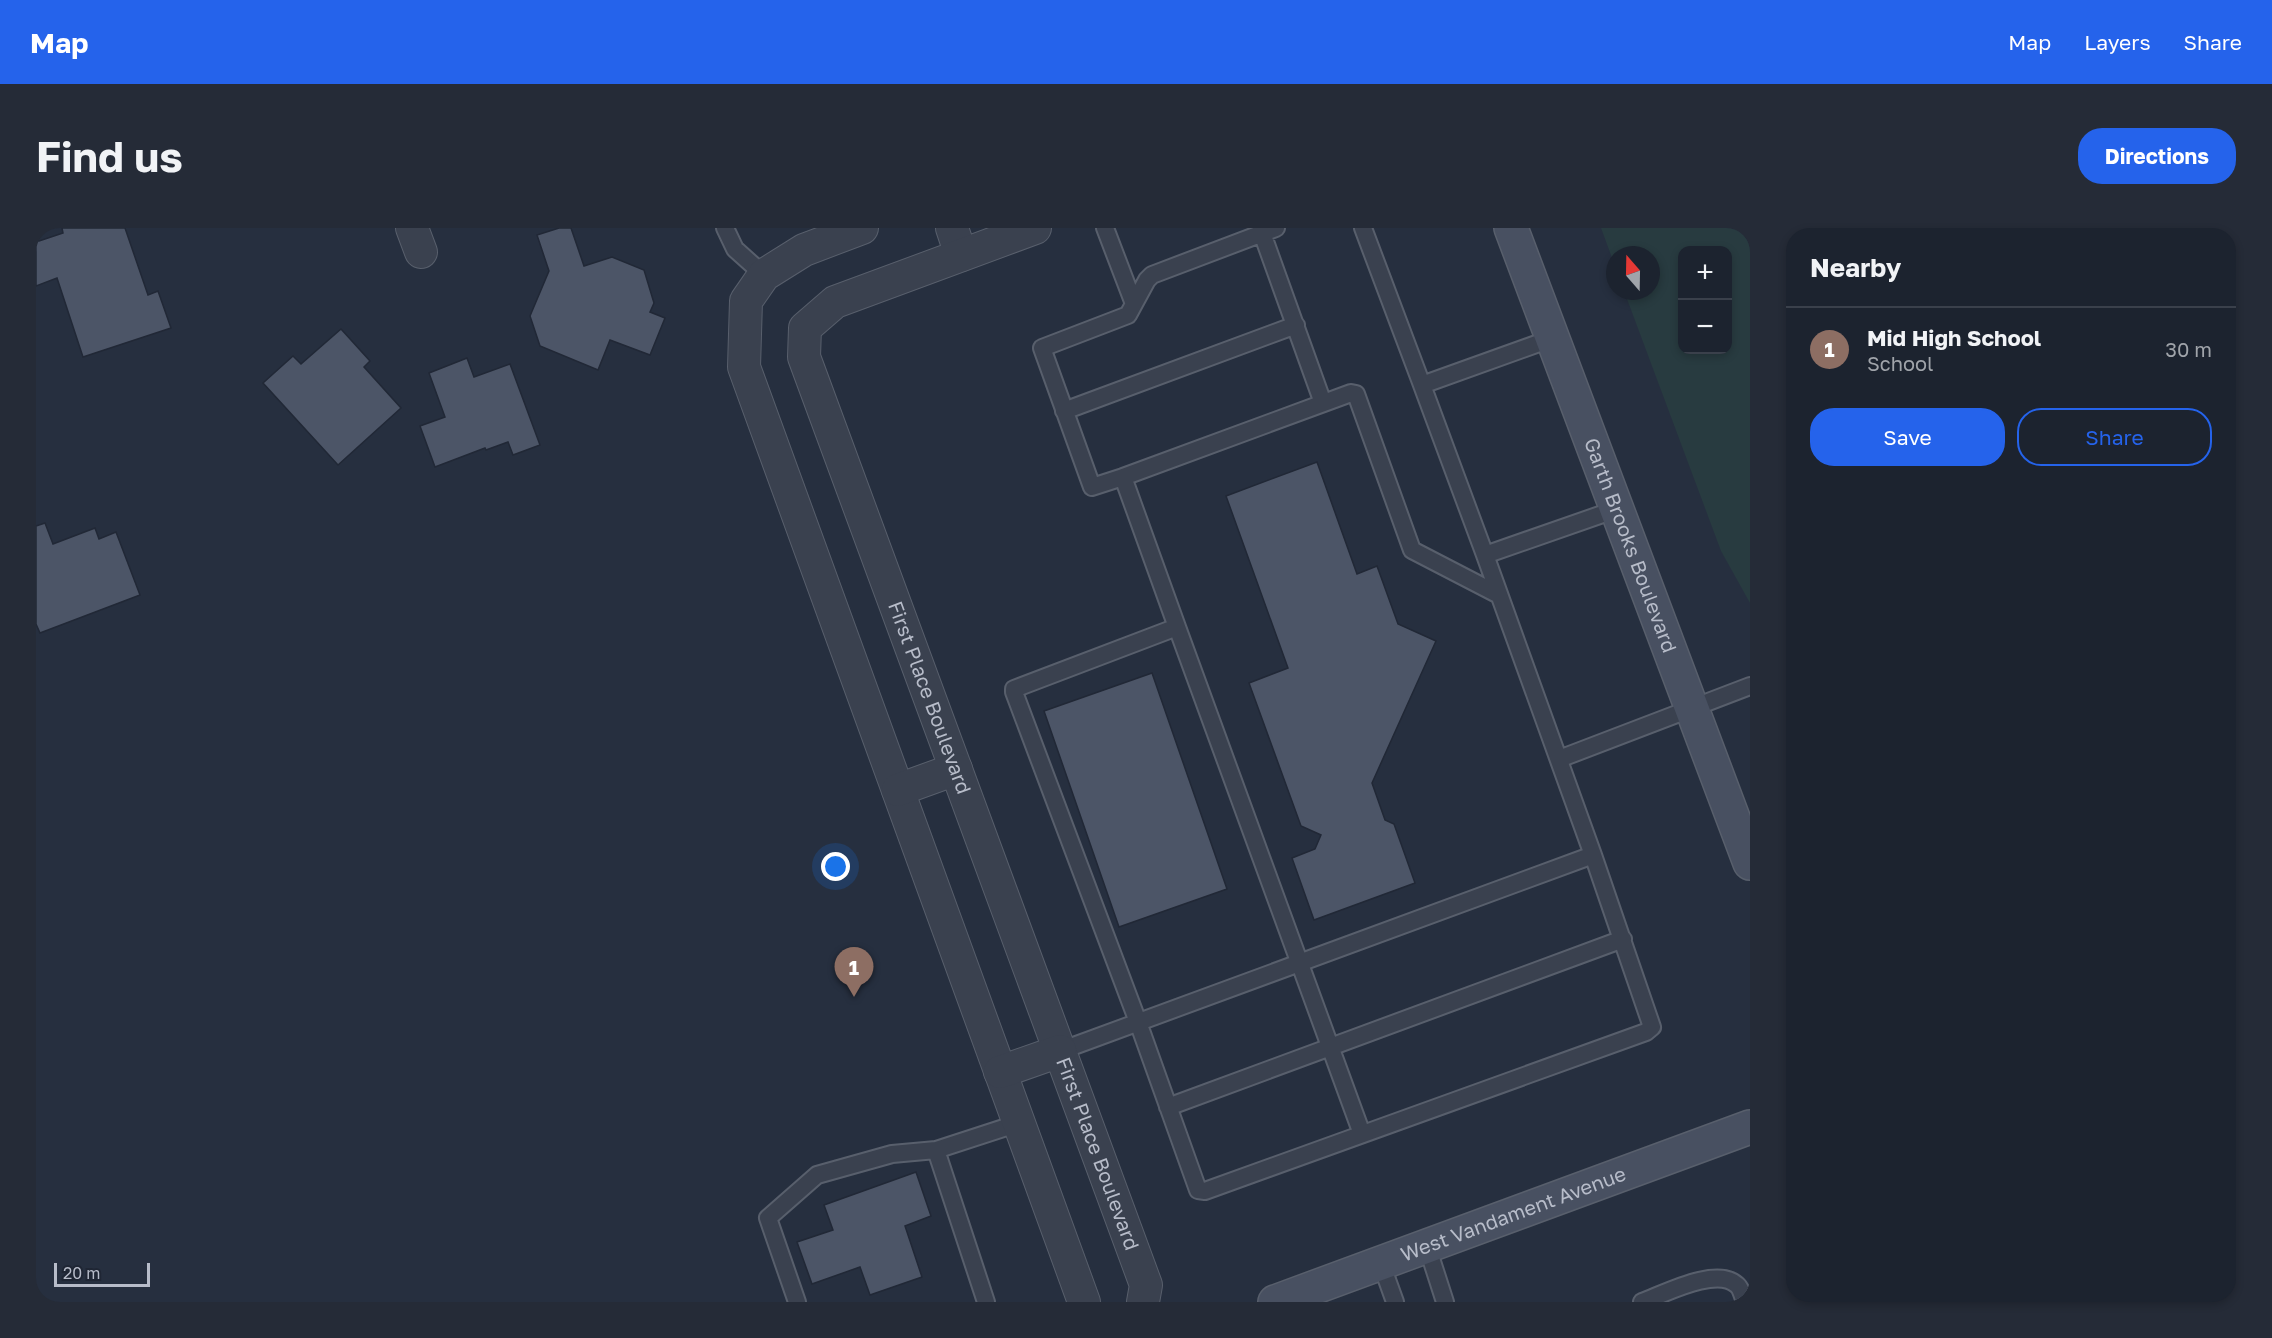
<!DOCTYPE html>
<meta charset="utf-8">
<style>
body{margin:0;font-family:"Golos Text",sans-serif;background:#252b37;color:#f1f3f6}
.controls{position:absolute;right:18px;top:18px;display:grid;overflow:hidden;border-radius:12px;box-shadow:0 3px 9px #0003}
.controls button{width:54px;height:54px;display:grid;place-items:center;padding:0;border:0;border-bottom:2px solid #3a404b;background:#1c232f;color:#f1f3f6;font:30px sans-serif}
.compass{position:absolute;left:1570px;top:18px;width:54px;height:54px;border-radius:50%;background:#1c232f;box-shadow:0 3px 9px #0003;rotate:340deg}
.scale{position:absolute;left:18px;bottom:15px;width:96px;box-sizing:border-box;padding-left:6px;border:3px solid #b7bcc9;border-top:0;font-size:16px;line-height:21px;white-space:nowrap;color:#b7bcc9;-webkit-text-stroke:4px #1f2634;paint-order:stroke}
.you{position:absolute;left:800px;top:639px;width:21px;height:21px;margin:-15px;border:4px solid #fff;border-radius:50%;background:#1a73e8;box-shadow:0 0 0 9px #1a73e833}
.badge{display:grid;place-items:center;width:39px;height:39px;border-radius:50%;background:#2563eb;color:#fff;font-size:20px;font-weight:700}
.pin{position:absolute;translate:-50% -50px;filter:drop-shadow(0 2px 3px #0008)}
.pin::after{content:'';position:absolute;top:32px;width:21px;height:18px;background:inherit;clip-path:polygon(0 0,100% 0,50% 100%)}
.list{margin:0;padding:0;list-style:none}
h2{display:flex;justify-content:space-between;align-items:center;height:78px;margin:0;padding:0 24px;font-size:26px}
h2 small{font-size:20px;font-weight:400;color:#a0a4aa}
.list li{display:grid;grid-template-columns:39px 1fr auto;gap:18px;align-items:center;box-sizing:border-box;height:84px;padding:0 24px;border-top:2px solid #3a404b}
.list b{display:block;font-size:22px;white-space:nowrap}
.list p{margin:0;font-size:20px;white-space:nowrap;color:#a0a4aa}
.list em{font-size:20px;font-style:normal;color:#a0a4aa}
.actions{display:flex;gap:12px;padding:18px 24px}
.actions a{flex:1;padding:14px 0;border:2px solid #2563eb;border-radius:24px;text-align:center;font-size:21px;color:#2563eb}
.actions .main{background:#2563eb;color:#fff}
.map{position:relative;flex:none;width:1714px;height:1074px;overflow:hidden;border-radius:24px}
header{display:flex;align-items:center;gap:36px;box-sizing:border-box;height:84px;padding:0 30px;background:#2563eb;color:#fff}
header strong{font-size:28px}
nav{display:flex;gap:33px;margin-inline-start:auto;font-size:21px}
.intro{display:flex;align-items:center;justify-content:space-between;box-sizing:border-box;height:144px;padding:0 36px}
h1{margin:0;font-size:42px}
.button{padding:15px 27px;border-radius:24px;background:#2563eb;color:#fff;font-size:21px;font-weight:700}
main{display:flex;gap:36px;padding:0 36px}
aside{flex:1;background:#1c232f;border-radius:24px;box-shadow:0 3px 9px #0003}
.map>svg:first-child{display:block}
</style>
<header>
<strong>Map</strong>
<nav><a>Map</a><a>Layers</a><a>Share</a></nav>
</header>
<div class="intro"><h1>Find us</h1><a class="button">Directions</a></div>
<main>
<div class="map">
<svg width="1714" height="1074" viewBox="0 0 1714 1074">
<rect width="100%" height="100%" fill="#262f3f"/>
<path fill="#283b40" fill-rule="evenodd" d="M1565,0h149v375l-29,-52 -97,-260h27v-36h-36v11zM1646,22h46v100h-46z"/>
<path fill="#4c5567" stroke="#212836" stroke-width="1.5" d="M26,0h63l23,67 10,-4 13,37 -88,29 -26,-79 -21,8v-44l27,-9z
M523,0h12l13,38 28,-9 32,13 10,33 -4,9 15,6 -15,37 -40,-15 -12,30 -58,-24 -10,-30 19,-45 -12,-36z
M305,101l29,32 -6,6 37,41 -63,57 -75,-82 30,-27 8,8z
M431,130l7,19 36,-13 30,81 -27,10 -5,-13 -22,8 -1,-2 -50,19 -15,-41 25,-9 -16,-44z
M1281,234l40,112 20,-8 21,58 38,17 -64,142 13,37 9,4 21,59 -101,37 -22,-62 23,-9 6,-14 -20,-9 -52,-143 39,-15 -62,-172z
M9,295l8,21 42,-16 4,11 17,-7 24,63 -100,38 -4,-9v-98z
M1116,445l75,216 -108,38 -75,-216z
M880,944l15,44 -26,10 17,51 -52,18 -10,-28 -48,17 -15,-42 36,-12 -9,-25z"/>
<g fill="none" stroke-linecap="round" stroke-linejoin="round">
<defs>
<path id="lane" d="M689,0l10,21 29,26
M1069,0l29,76
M1327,0l59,157 131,-47
M1226,5l61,170
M1386,157l63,170
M1028,183l232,-86
M1087,249l-31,10 -50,-139 86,-33 19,-35 5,-5 124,-47
M1463,367l-87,-45 -56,-156 -5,-1 -228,84 54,150 -163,62v3l124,330 60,168 7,1 441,-159 6,-5 -59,-172 -108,-300 132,-46
M1141,399l185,507
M1523,531l191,-73
M1024,823l533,-196
M1132,879l455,-168
M1391,1018l18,56
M1345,1035l14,39
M761,1074l-29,-84 49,-43 75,-21 44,-4
M950,1074l-50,-152 83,-27
M1606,1074c22,-8 75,-36 95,-17 4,3 6,12 8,17"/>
<g id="street">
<path d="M376,0l9,24"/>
<path d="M826,0l-58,22 -40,25 -18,26 -2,66 340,935"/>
<path d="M916,0l9,27"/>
<path id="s1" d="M999,0l-200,74 -30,26 -1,29 342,928 -3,17"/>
<path d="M862,562l58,-21"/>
<path d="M964,844l60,-21"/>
</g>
<g id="secondary">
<path id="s2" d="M1475,0l239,635"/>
<path id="s3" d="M1239,1074l475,-175"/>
</g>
</defs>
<use href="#lane" stroke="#585f6c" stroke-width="20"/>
<use href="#street" stroke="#585f6c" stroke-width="34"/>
<use href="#secondary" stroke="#585f6c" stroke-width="36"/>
<use href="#lane" stroke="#3a414f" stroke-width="16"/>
<use href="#street" stroke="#3a414f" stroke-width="32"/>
<use href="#secondary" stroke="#485061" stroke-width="33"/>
</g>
<g text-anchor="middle" stroke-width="6" stroke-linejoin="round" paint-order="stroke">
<g font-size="20" fill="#b7bcc9" stroke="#1f2634">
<text dy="7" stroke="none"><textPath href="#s2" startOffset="339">Garth Brooks Boulevard</textPath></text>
<text dy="7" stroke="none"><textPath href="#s1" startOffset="645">First Place Boulevard</textPath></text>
<text dy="7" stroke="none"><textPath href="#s1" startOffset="1131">First Place Boulevard</textPath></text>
<text dy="7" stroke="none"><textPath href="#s3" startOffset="254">West Vandament Avenue</textPath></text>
</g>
</g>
</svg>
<div class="controls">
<button>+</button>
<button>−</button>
</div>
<svg class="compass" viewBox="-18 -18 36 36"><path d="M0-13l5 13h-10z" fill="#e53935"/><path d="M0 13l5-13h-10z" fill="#a0a4aa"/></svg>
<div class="scale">20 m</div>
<div class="you"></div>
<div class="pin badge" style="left:818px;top:769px;background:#8d6e63">1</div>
</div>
<aside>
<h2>Nearby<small></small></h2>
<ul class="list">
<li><span class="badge" style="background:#8d6e63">1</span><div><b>Mid High School</b><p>School</p></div><em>30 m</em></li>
</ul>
<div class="actions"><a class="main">Save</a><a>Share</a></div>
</aside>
</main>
